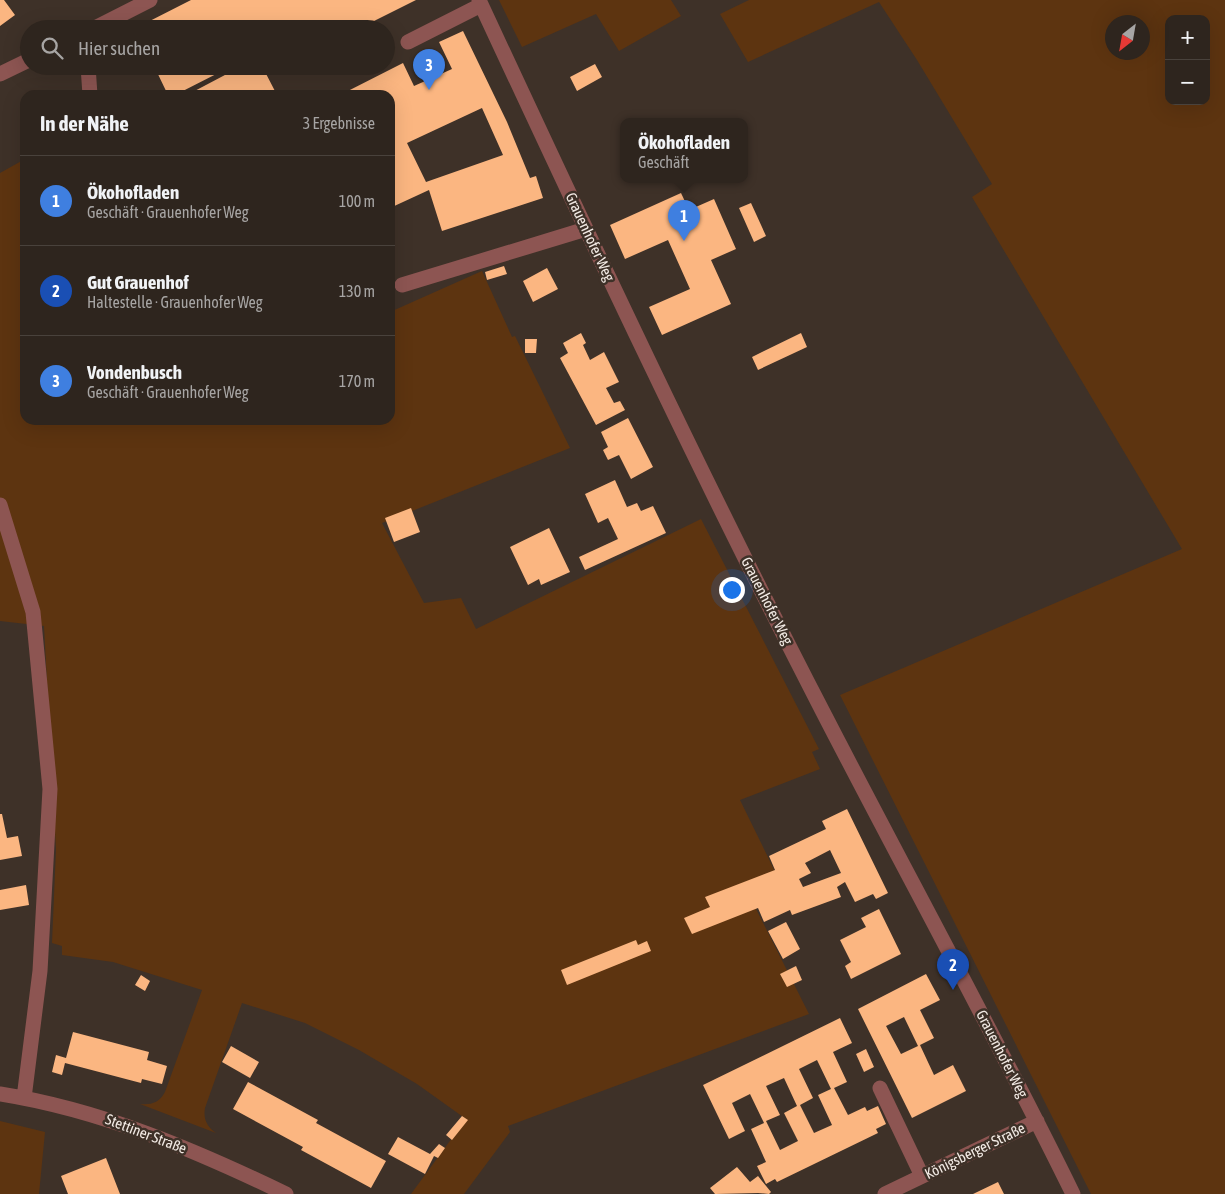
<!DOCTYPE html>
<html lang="de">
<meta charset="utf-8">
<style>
body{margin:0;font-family:"Asap Condensed",sans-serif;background:#362d27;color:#f1f3f6}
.controls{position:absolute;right:15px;top:15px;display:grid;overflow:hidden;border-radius:10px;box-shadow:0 5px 20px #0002}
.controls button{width:45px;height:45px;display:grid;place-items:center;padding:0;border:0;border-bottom:1px solid #49423c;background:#2e251e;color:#f1f3f6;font:25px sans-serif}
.compass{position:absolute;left:1105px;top:15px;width:45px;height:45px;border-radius:50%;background:#2e251e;box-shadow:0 5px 20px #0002;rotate:211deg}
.you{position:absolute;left:731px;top:589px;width:18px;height:18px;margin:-12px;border:4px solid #fff;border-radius:50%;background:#1a73e8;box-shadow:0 0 0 8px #1a73e833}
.badge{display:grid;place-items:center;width:32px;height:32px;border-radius:50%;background:#fa9f4f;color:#fff;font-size:16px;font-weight:700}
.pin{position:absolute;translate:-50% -41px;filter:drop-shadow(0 1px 2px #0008)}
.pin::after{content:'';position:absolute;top:26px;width:18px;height:15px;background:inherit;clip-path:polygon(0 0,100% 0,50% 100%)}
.popup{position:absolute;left:620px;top:118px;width:128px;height:65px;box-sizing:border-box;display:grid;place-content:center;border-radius:10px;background:#2e251e;filter:drop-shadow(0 1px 4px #0005);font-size:16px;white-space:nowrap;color:#a7a5a4}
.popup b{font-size:19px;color:#f1f3f6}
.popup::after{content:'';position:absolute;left:50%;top:100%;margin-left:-10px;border:10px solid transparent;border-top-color:#2e251e}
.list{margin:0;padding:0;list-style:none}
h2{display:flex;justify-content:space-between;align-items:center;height:65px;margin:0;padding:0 20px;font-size:21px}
h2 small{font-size:16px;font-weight:400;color:#a7a5a4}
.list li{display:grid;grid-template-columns:32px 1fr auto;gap:15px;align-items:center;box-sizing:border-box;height:90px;padding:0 20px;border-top:1px solid #49423c}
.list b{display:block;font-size:19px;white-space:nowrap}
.list p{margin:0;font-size:16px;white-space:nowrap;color:#a7a5a4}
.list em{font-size:16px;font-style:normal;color:#a7a5a4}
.icon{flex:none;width:28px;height:28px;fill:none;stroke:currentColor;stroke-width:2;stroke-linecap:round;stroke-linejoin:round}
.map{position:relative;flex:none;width:1225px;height:1194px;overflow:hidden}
.search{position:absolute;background:#2e251e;box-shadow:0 5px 20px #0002;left:20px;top:20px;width:375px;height:55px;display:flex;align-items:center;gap:12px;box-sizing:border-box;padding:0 18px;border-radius:28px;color:#a7a5a4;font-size:19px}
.panel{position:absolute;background:#2e251e;box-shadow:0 5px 20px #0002;left:20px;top:90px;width:375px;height:335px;border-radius:15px}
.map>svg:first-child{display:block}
</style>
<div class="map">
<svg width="1225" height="1194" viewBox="0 0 1225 1194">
<rect width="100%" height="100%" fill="#3e3128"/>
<path fill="#5d3410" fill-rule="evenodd" d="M499,0h172l10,16 -62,35 -23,-37 -74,33z
M749,0h476v1194h-134l-251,-499 342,-146 -210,-352 20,-13 -75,-124 -38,-58 -131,60 -28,-48zM1169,19h37v82h-37zM1142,22v30h-30v-30z
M25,159v261h365v-108l92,-41 30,66 3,-1 55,112 -188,75 42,80 37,-5 15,31 225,-110 118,230 -7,3 8,17 -80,31 46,94 -31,13 54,107 -301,112 2,6 -46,62h-53l55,-75 -49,-35 -58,-34 -54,-27 -63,-20 -37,105c-2,11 2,19 11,25l-76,-29c11,1 19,-1 25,-12l37,-102 -89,-28 -51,-7v-9l-10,-3 4,-93 -12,-224 -44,-5v-448z
M0,1121l45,11 -6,62h-39z"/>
<path fill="#fbb681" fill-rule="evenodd" d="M0,0h4l11,15 -15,11z
M191,0h225l-58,29h-32l-4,-8 -15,8h-173z
M463,31l44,91 23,56 6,-2 7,22 -101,33 -13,-41 -39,18v-113h-50l63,-32 11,23 38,-17 -13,-27zM482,108l21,47 -77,27 -19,-39z
M595,64l7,13 -25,14 -7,-14z
M154,66h78l-57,29h-7z
M242,66h20l15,29h-90z
M681,193l8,17 25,-11 22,50 -25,11 20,44 -69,31 -13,-28 41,-18 -22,-49 -43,19 -15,-34z
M751,203l15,33 -12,6 -15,-34z
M504,266l3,8 -20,6 -2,-8z
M547,268l11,21 -25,13 -10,-21z
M581,333l5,10 -3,2 7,15 14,-8 15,30 -13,6 8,15 6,-2 5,9 -29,15 -36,-67 8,-5 -5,-10z
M801,333l6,14 -49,23 -6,-13z
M525,339h12l-1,14h-11z
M628,418l25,49 -22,12 -12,-24 -11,5 -5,-10 5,-3 -7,-15z
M615,480l12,27 10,-4 4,8 12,-5 13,27 -81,37 -6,-13 39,-18 -10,-21 -10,5 -13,-29z
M411,508l9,24 -26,10 -9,-24z
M549,528l21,44 -29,13 -2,-6 -11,6 -18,-38z
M847,809l41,84 -12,6 -3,-5 -18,8 -10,-20 -8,5 4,10 -49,18 -2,-5 -26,12 -6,-14 -66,26 -8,-16 26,-11 -5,-10 70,-27 -6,-14 57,-27 -4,-8zM830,850l11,23 -38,14 -4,-8 12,-6 -6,-10z
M0,814h2l5,24 11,-2 4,20 -22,4z
M26,885l3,20 -29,5v-20z
M879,909l22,45 -50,25 -6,-13 6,-4 -11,-22 26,-13 -5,-9z
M786,922l14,27 -17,10 -15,-28z
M636,940l2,5 9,-4 4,10 -84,34 -6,-15z
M796,966l6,14 -15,7 -7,-13z
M926,974l14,26 -20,10 14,28 -14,7 14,30 19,-10 13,26 -54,27 -54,-109zM904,1017l14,29 -17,8 -15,-28z
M141,975l9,6 -5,10 -10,-6z
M840,1018l12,25 -19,9 14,30 -13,6 14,27 17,-8 2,4 11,-5 8,18 -10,5 2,4 -101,49 -2,-3 -9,5 -9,-18 9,-4 -15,-33 13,-6 -14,-29 -18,9 13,28 -16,8 -26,-54zM817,1060l14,29 -13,6 14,30 -18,8 -14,-28 13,-7 -14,-29zM784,1078l13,28 -13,7 14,28 -18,9 -14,-29 14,-6 -14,-29z
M73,1032l76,20 -2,8 20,6 -5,18 -20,-5 -1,4 -76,-20 -3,12 -10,-3 4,-17 10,3z
M231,1046l28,16 -9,16 -28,-16z
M866,1049l8,18 -10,5 -8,-18z
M248,1082l70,38 -2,3 70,38 -15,27 -70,-38 2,-3 -70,-38z
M462,1116l6,4 -16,20 -6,-5z
M398,1137l32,17 9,-10 6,4 -7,10 -4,-2 -9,18 -37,-20z
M106,1158l14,36h-52l-7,-18z
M737,1167l13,15 8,-6 13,16 -2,2 -11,-1 -43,1 -5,-6z
M998,1182l6,12h-31z"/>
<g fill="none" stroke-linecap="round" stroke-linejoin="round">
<path stroke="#8d5552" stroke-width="15" d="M479,0c111,239 223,478 344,712 83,161 170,319 250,482
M93,29l57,-29
M408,42l73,-37
M88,66l2,29
M0,74l29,-14
M402,285l184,-56
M0,505l33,107 17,177 -10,182 -16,127
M880,1088l42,88
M0,1094c101,16 195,56 286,100
M885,1194l152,-73"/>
</g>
<g text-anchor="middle" stroke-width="5" stroke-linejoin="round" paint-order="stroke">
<g font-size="15" fill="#f2eae4" stroke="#3e3128">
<text transform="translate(590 237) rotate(65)" y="5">Grauenhofer Weg</text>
<text transform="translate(767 601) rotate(63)" y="5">Grauenhofer Weg</text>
<text transform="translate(1002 1054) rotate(63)" y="5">Grauenhofer Weg</text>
<text transform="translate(146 1134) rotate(21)" y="5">Stettiner Straße</text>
<text transform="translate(975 1151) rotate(-26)" y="5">Königsberger Straße</text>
</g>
</g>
</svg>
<div class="controls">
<button>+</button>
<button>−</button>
</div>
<svg class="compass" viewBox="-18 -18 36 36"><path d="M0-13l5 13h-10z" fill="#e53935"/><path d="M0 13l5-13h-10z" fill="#a7a5a4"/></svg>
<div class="you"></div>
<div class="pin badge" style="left:684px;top:241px;background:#3f7fe0">1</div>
<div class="popup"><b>Ökohofladen</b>Geschäft</div>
<div class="pin badge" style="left:953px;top:990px;background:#1a4fb4">2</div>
<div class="pin badge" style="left:429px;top:90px;background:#3f7fe0">3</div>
<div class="search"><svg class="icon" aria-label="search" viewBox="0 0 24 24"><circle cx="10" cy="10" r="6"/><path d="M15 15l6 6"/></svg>Hier suchen</div>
<section class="panel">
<h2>In der Nähe<small>3 Ergebnisse</small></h2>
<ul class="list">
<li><span class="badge" style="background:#3f7fe0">1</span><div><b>Ökohofladen</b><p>Geschäft · Grauenhofer Weg</p></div><em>100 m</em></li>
<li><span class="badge" style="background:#1a4fb4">2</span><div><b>Gut Grauenhof</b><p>Haltestelle · Grauenhofer Weg</p></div><em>130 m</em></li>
<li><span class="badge" style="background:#3f7fe0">3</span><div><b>Vondenbusch</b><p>Geschäft · Grauenhofer Weg</p></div><em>170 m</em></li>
</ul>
</section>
</div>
